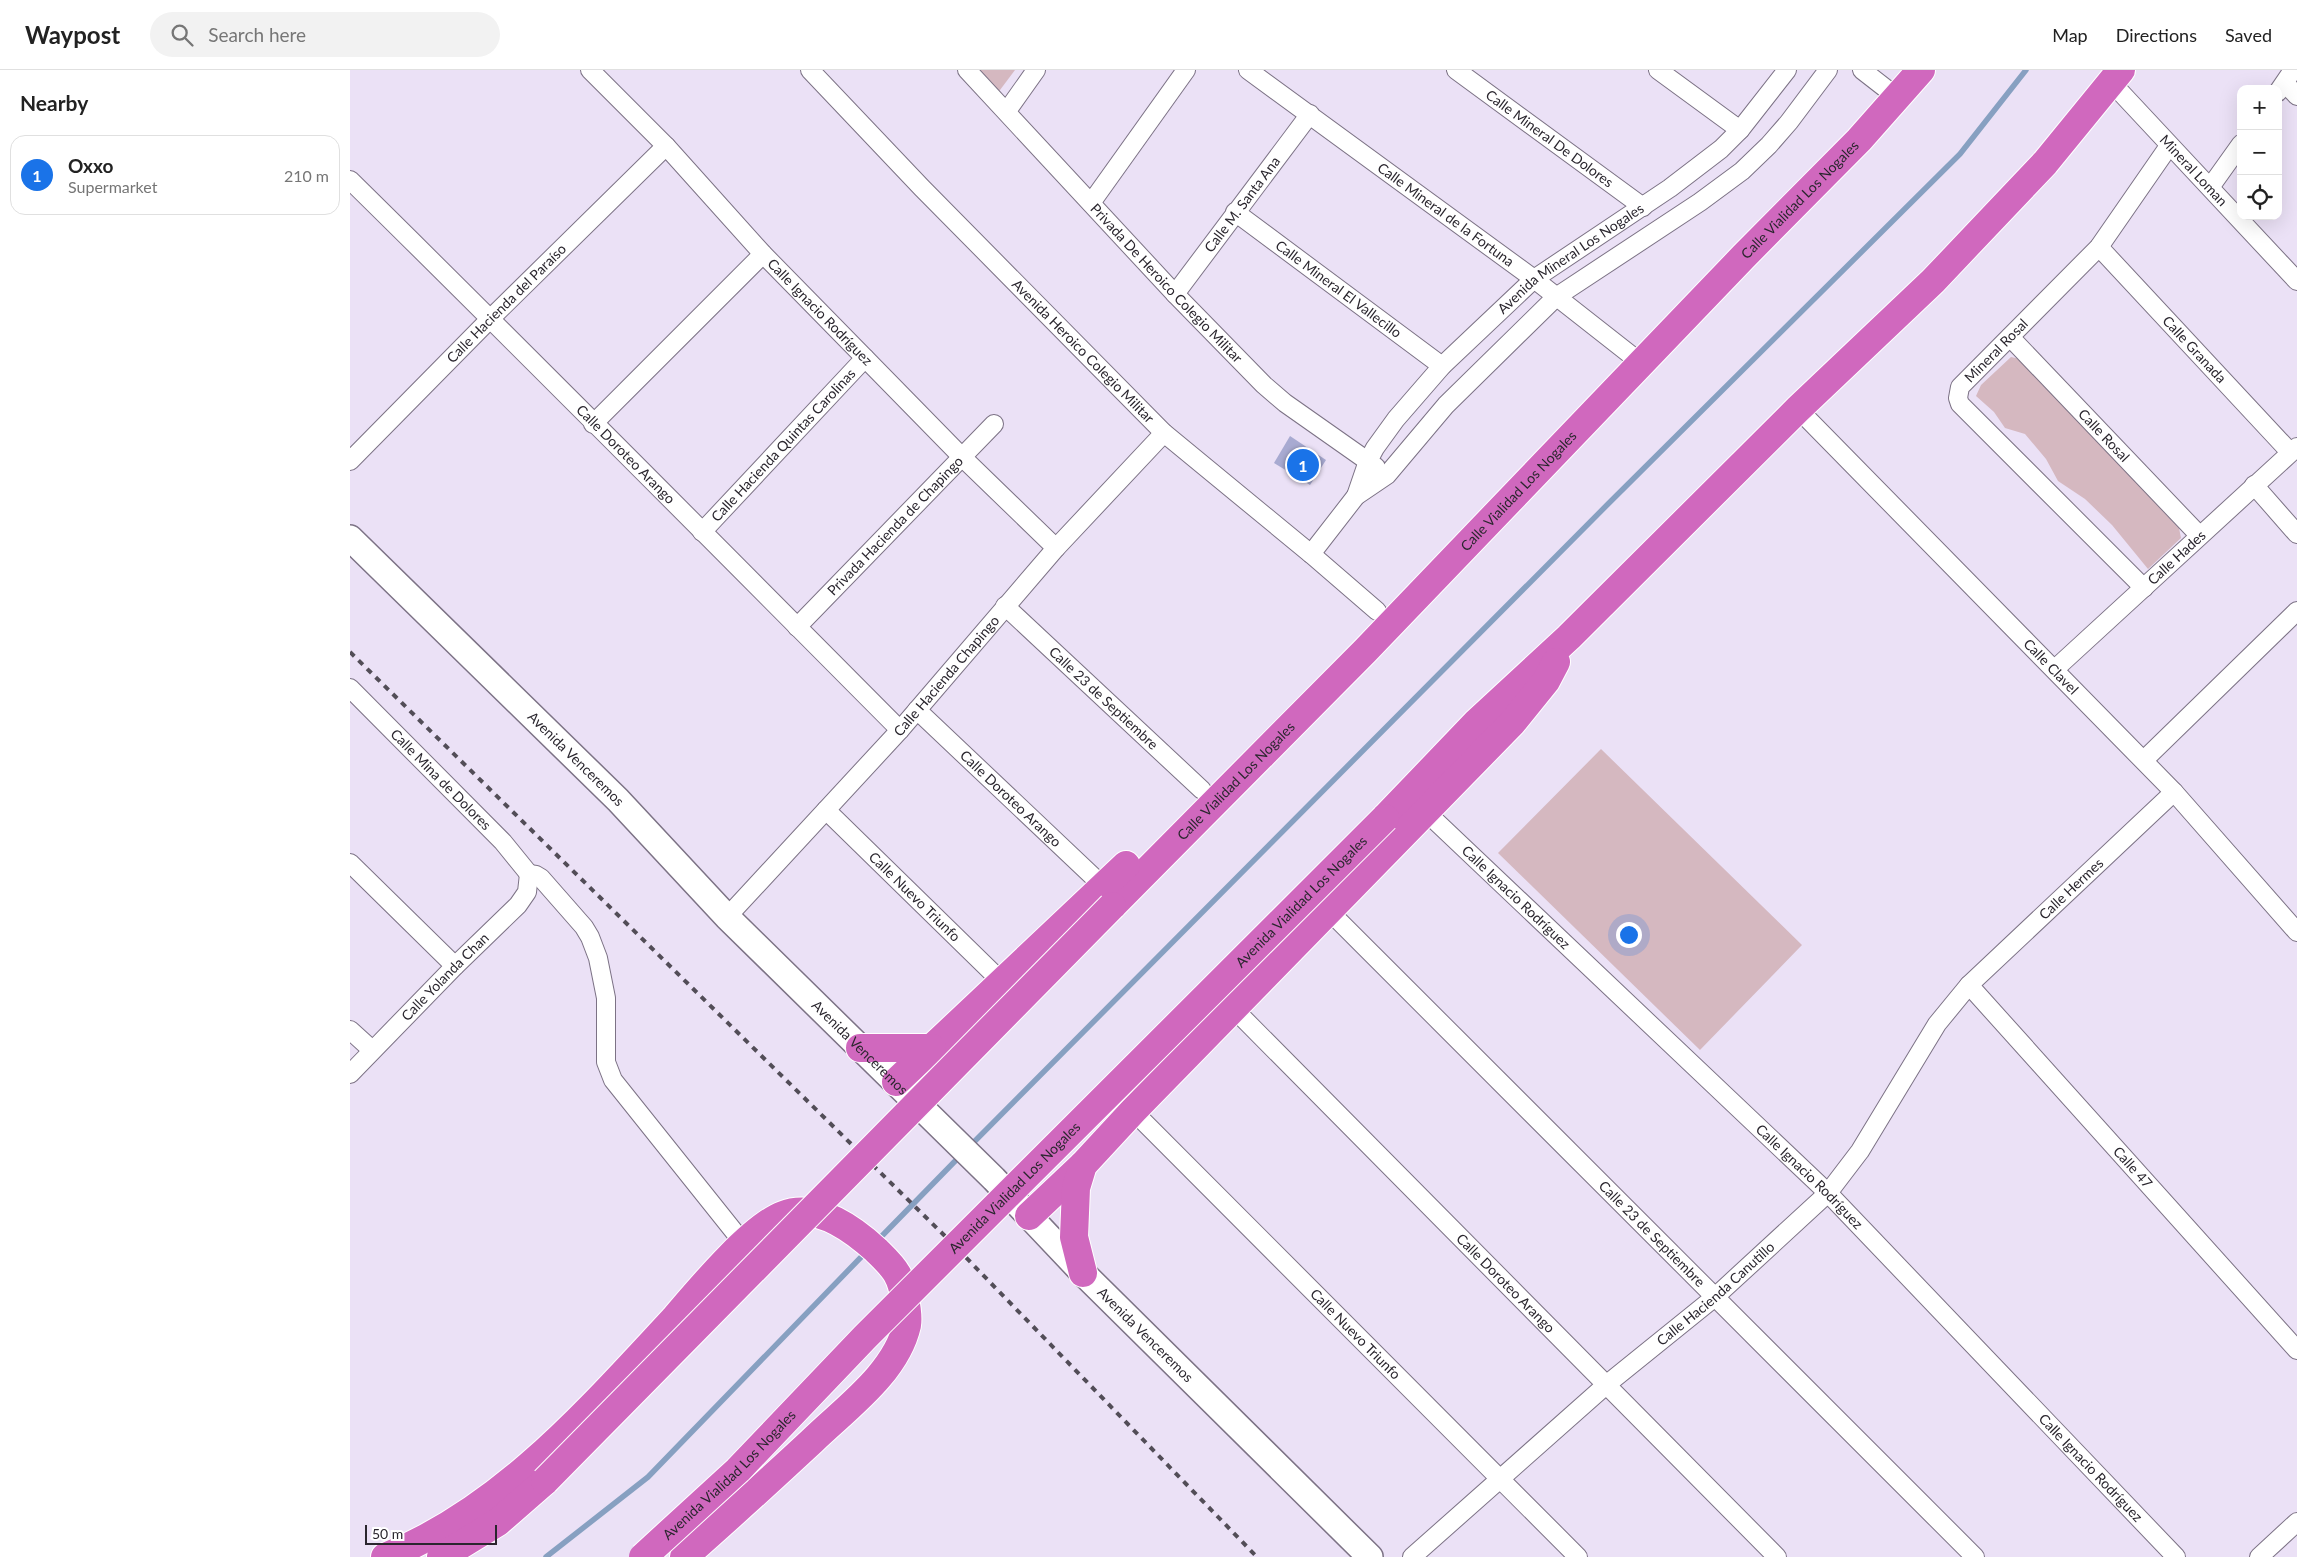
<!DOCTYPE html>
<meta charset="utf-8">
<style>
body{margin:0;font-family:Lato,sans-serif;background:#f2f2f2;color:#222}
.controls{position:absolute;right:15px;top:15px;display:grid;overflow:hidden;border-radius:10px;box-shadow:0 5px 20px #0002}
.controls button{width:45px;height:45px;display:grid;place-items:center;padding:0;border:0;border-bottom:1px solid #e0e0e0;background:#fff;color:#222;font:25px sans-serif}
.scale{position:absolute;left:15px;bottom:12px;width:132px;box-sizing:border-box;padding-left:5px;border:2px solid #2a262e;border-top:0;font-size:14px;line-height:18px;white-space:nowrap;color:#2a262e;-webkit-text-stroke:4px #fff;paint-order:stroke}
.you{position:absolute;left:1278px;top:864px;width:18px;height:18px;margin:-12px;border:4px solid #fff;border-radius:50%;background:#1a73e8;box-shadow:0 0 0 8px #1a73e833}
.badge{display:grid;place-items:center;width:32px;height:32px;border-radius:50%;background:#1a73e8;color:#fff;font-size:16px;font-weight:700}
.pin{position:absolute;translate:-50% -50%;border:2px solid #fff;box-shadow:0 1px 5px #0006}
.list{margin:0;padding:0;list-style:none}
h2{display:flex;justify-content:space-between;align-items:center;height:65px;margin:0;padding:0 20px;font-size:21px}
h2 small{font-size:16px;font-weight:400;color:#767676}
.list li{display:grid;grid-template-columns:32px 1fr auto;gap:15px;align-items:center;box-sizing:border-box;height:80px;margin:0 10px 10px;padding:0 10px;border:1px solid #e0e0e0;border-radius:15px}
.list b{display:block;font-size:19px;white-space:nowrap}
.list p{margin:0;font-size:16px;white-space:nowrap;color:#767676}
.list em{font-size:16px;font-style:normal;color:#767676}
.icon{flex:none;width:28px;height:28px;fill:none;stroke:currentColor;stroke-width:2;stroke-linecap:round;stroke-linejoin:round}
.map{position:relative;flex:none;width:1947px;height:1487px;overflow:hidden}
header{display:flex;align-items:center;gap:30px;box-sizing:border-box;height:70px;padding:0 25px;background:#fff;border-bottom:1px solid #e0e0e0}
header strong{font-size:24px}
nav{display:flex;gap:28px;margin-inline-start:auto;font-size:18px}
.search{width:350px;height:45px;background:#f2f2f2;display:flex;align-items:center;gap:12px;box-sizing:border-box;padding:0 18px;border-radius:28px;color:#767676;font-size:19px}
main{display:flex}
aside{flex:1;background:#fff}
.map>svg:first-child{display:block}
</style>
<header>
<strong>Waypost</strong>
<div class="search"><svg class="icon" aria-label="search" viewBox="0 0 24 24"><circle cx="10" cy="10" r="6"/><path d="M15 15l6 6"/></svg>Search here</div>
<nav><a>Map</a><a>Directions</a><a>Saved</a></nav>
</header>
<main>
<aside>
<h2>Nearby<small></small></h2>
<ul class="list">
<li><span class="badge">1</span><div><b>Oxxo</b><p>Supermarket</p></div><em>210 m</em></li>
</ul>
</aside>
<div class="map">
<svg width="1947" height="1487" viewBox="0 0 1947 1487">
<rect width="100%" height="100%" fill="#ebe1f6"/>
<path fill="#d5b8c0" d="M625,0h40l-18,24z
M1661,287l9,2 159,169 2,10 -33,31 -36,-44 -27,-26 -27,-18 -12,-22 -21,-25 -20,-6 -11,-16 -18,-16 5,-11z
M1251,679l201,196 -102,105 -202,-197z"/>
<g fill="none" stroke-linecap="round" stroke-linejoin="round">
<path stroke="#87a0c1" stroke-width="5.5" d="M619,1077l640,-644 351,-349 66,-84
M526,1172l85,-87
M196,1487l102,-80 218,-225"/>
</g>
<path fill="#a8aad1" d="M940,366l36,24 -16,25 -36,-22z"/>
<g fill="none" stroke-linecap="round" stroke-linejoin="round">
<defs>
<g id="street">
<path id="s1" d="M240,0l76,76 97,108 102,104 96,98 95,92"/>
<path id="s2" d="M460,0l112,118 242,245 147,121 66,57"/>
<path id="s3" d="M617,0l208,224 89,91 21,18 91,64"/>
<path id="s4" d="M898,0l286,209 107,84"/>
<path id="s5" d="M1106,0l187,137"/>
<path d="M1308,0l82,60"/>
<path d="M1512,0l36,28"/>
<path id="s6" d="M1761,12l186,199"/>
<path d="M1935,13l12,13"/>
<path d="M1928,22l15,-22"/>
<path d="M657,41l29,-41"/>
<path id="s7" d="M0,110c185,182 367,366 550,550"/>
<path d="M1861,116l30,-42"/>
<path d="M741,133l95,-133"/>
<path id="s8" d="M885,142l207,154"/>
<path id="s9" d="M1749,177l191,205"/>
<path id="s10" d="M825,224l135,-180"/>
<path id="s11" d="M1660,267l189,198"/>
<path id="s12" d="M1448,339l376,383 123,140"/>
<path d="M243,354l170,-170"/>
<path id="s13" d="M0,391l141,-143 175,-172"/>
<path d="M1904,415l43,49"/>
<path id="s14" d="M1006,426l12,-35 7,-13 21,-29 46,-53 92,-87 136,-91 51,-39 19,-19 47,-60"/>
<path id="s15" d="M352,462l163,-174"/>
<path d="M961,484l45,-58 31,-21 59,-70 110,-108 144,-95 42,-31 27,-26 20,-23 39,-52"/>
<path id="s16" d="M1794,518l-184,-184 -2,-6 2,-11 139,-140 70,-101"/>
<path id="s17" d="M655,536l197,184"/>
<path id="s18" d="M447,557l197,-203"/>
<path id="s19" d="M1705,599l242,-222"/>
<path id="s20" d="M0,618l153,154 26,32"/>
<path id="s21" d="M567,640l187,177"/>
<path d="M1794,690l153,-149"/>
<path id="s22" d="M476,740l176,172"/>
<path id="s23" d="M1076,742l402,381 348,364"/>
<path d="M0,793l105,103"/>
<path d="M179,804l7,1 5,3 43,49 6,10 8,21 8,40v64l7,18 131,164"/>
<path id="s24" d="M978,840l647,647"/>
<path id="s25" d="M377,847l173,-187 156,-182 108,-115"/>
<path id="s26" d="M1619,915l328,365"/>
<path id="s27" d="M884,939l543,548"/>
<path d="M0,960l22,20"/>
<path id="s28" d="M0,1004l105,-108 63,-61 9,-13 2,-18"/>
<path id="s29" d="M783,1041l445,446"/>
<path id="s30" d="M1062,1487l194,-172 109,-88 113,-104 32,-42 77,-127 32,-39 205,-193"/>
<path d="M1909,1487l38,-35"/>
</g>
<g id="secondary">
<path id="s31" d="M0,468l268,262 109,117 267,262 89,94 287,284"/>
</g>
<g id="highway">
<path d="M1035,748l92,-96 92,-85 229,-228 135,-128 112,-118 76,-93"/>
<path id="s32" d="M762,836l253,-255 379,-395 115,-116 62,-70"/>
<path d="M510,978h72l194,-183"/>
<path d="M546,1012l36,-34"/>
<path d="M679,1146l54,-51"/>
<path d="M733,1203l-9,-36 2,-49 7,-23 50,-54 379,-388 34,-42 10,-19"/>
<path d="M35,1487c118,-47 205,-148 289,-238 24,-28 77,-92 109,-104 34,-13 70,14 93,35 7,7 16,15 21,24 6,10 12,39 10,51 -11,48 -61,83 -95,116 -42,39 -85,78 -128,116"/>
<path d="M91,1487l57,-35 47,-41"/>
</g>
</defs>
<use href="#street" stroke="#7c7285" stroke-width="20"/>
<use href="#secondary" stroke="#7c7285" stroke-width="28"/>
<use href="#highway" stroke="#fff" stroke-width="30"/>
<use href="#street" stroke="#fff" stroke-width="18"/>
<use href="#secondary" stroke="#fff" stroke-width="25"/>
<use href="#highway" stroke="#d068be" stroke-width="28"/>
<path stroke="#524d57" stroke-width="4" stroke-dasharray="6 6" stroke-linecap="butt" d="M0,582l599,588 308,317"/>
<defs>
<g id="highway-bridge">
<path d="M195,1411l567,-575"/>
<path id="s33" d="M293,1487l95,-87 127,-133 520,-519"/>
</g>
</defs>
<use href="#highway-bridge" stroke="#fff" stroke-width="30" stroke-linecap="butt"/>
<use href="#highway-bridge" stroke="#d068be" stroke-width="28"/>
</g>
<g text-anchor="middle" stroke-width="4.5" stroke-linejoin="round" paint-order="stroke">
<g font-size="14" fill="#2a262e" stroke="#fff">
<text dy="5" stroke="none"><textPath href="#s5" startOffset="116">Calle Mineral De Dolores</textPath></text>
<text dy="5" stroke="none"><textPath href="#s6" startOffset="121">Mineral Loman</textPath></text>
<text dy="5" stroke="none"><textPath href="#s32" startOffset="986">Calle Vialidad Los Nogales</textPath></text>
<text dy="5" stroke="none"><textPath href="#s10" startOffset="112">Calle M. Santa Ana</textPath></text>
<text dy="5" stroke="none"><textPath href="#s4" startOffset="245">Calle Mineral de la Fortuna</textPath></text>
<text dy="5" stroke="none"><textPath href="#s14" startOffset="326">Avenida Mineral Los Nogales</textPath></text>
<text dy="5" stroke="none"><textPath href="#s3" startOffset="292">Privada De Heroico Colegio Militar</textPath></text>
<text dy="5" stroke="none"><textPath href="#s8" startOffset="129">Calle Mineral El Vallecillo</textPath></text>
<text dy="5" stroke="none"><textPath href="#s13" startOffset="222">Calle Hacienda del Paraíso</textPath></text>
<text dy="5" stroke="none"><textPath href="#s1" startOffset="334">Calle Ignacio Rodríguez</textPath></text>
<text dy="5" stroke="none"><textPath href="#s9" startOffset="140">Calle Granada</textPath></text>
<text dy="5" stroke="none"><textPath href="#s2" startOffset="392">Avenida Heroico Colegio Militar</textPath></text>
<text dy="5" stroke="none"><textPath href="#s16" startOffset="329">Mineral Rosal</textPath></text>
<text dy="5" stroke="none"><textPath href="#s11" startOffset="136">Calle Rosal</textPath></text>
<text dy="5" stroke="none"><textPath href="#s15" startOffset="119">Calle Hacienda Quintas Carolinas</textPath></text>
<text dy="5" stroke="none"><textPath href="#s7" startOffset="389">Calle Doroteo Arango</textPath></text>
<text dy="5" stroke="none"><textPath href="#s32" startOffset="581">Calle Vialidad Los Nogales</textPath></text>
<text dy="5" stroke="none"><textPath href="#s18" startOffset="141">Privada Hacienda de Chapingo</textPath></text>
<text dy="5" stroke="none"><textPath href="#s19" startOffset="165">Calle Hades</textPath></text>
<text dy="5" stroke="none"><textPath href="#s12" startOffset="361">Calle Clavel</textPath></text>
<text dy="5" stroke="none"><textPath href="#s25" startOffset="326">Calle Hacienda Chapingo</textPath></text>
<text dy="5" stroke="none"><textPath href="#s17" startOffset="135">Calle 23 de Septiembre</textPath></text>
<text dy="5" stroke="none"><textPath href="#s31" startOffset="316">Avenida Venceremos</textPath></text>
<text dy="5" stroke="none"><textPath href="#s20" startOffset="129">Calle Mina de Dolores</textPath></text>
<text dy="5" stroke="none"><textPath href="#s32" startOffset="176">Calle Vialidad Los Nogales</textPath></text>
<text dy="5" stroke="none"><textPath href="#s21" startOffset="129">Calle Doroteo Arango</textPath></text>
<text dy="5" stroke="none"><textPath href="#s30" startOffset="945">Calle Hermes</textPath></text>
<text dy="5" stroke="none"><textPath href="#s22" startOffset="124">Calle Nuevo Triunfo</textPath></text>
<text dy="5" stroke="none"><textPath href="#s23" startOffset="124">Calle Ignacio Rodríguez</textPath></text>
<text dy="5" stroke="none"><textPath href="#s33" startOffset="929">Avenida Vialidad Los Nogales</textPath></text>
<text dy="5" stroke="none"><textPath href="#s28" startOffset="136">Calle Yolanda Chan</textPath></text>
<text dy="5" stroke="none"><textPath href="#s31" startOffset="721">Avenida Venceremos</textPath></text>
<text dy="5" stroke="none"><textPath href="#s26" startOffset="245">Calle 47</textPath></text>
<text dy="5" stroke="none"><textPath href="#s23" startOffset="529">Calle Ignacio Rodríguez</textPath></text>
<text dy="5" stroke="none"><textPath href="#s33" startOffset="524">Avenida Vialidad Los Nogales</textPath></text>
<text dy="5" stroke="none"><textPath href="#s24" startOffset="458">Calle 23 de Septiembre</textPath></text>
<text dy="5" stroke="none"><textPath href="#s27" startOffset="386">Calle Doroteo Arango</textPath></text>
<text dy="5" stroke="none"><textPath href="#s30" startOffset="402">Calle Hacienda Canutillo</textPath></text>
<text dy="5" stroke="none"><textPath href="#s29" startOffset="315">Calle Nuevo Triunfo</textPath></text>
<text dy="5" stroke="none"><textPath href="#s31" startOffset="1126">Avenida Venceremos</textPath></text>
<text dy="5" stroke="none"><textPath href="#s23" startOffset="934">Calle Ignacio Rodríguez</textPath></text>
<text dy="5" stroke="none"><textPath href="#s33" startOffset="119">Avenida Vialidad Los Nogales</textPath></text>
</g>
</g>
</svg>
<div class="controls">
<button>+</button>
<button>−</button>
<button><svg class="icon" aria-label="locate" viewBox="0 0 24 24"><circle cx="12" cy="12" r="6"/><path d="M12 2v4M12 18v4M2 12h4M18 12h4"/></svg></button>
</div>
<div class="scale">50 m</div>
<div class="you"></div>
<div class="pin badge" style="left:953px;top:395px">1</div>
</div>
</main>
